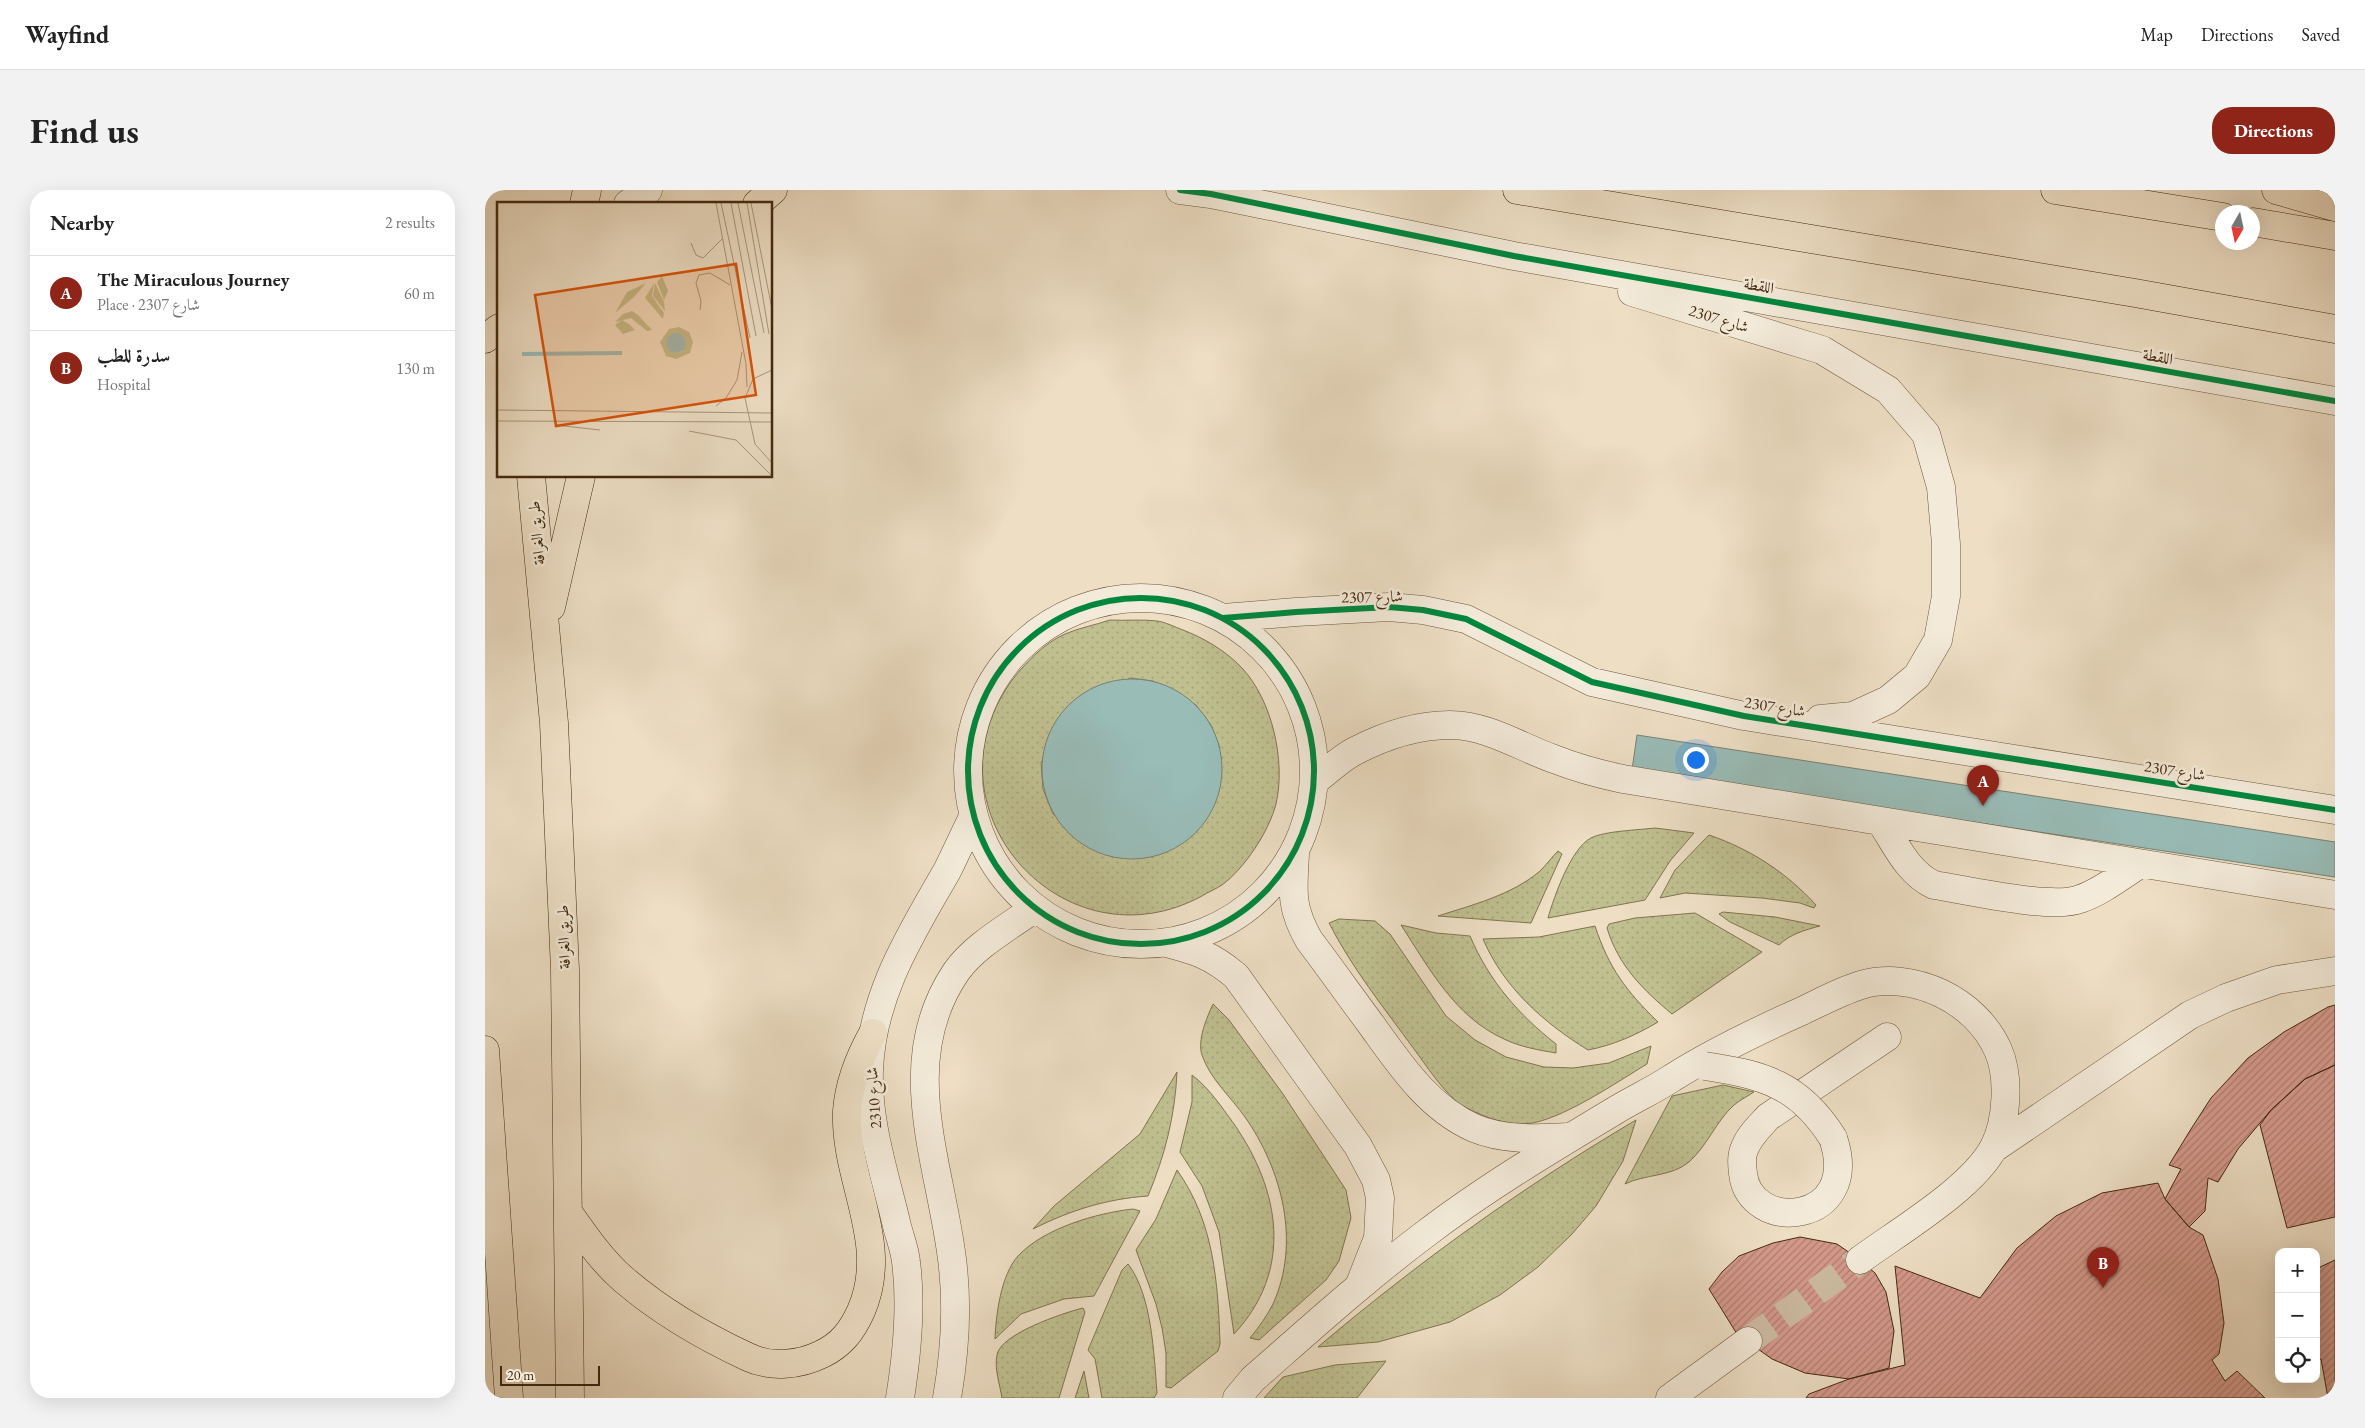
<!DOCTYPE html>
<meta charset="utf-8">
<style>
body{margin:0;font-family:"EB Garamond",Amiri,serif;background:#f2f2f2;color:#222}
.controls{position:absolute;right:15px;bottom:15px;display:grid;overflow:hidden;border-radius:10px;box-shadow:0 5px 20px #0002}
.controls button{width:45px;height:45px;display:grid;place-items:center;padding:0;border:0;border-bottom:1px solid #e0e0e0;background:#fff;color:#222;font:25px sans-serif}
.compass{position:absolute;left:1730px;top:15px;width:45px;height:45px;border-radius:50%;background:#fff;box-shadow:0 5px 20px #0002;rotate:189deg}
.scale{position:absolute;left:15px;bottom:12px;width:100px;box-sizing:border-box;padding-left:5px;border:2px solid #442a0e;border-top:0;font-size:14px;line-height:18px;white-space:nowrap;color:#442a0e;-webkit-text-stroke:4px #f3ead9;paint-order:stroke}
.you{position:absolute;left:1210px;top:569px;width:18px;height:18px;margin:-12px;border:4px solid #fff;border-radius:50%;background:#1a73e8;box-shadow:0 0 0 8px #1a73e833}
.badge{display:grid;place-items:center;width:32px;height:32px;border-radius:50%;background:#8f2418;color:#fff;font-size:16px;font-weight:700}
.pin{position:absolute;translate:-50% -41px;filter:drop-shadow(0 1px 2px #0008)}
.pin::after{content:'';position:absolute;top:26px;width:18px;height:15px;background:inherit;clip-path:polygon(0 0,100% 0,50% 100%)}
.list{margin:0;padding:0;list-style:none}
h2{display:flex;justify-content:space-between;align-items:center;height:65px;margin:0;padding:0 20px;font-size:21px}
h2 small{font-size:16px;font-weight:400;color:#767676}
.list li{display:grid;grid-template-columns:32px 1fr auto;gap:15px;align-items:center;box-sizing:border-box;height:75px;padding:0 20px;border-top:1px solid #e0e0e0}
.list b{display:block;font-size:19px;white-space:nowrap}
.list p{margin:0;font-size:16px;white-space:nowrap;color:#767676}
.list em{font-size:16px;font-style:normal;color:#767676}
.icon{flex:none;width:28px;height:28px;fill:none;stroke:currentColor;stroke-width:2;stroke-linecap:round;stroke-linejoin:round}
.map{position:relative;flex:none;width:1850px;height:1208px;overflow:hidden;border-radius:20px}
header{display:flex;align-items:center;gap:30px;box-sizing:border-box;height:70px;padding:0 25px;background:#fff;border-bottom:1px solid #e0e0e0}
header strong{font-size:24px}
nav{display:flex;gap:28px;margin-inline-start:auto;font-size:18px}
.intro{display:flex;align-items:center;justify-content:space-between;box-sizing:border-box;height:120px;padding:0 30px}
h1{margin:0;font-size:35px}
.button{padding:12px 22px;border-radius:20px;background:#8f2418;color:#fff;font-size:18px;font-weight:700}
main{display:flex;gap:30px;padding:0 30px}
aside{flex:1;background:#fff;border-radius:20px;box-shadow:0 5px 20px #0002}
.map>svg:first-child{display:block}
</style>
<header>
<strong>Wayfind</strong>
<nav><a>Map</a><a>Directions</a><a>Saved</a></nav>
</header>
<div class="intro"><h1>Find us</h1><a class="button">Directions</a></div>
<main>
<aside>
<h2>Nearby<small>2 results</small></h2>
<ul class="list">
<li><span class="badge">A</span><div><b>The Miraculous Journey</b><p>Place · شارع 2307</p></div><em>60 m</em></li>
<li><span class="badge">B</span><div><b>سدرة للطب</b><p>Hospital</p></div><em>130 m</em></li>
</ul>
</aside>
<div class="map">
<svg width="1850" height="1208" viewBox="0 0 1850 1208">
<defs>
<pattern id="grass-dots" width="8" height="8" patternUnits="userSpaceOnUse" patternTransform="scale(1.25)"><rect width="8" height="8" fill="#bfbf90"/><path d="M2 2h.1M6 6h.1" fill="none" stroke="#a5a47b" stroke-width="1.8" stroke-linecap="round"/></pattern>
<pattern id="building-hatch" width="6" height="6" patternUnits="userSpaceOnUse" patternTransform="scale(1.25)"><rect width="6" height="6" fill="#d4998b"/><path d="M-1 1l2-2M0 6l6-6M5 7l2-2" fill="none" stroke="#ae7d70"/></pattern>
</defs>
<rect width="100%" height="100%" fill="#eddec4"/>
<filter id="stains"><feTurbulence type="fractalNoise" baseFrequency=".004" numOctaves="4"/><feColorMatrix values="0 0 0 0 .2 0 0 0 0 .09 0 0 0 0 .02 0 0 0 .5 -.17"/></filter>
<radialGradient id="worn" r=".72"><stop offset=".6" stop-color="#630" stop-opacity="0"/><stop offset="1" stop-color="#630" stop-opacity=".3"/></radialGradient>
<path fill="url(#grass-dots)" stroke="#82744f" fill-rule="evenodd" d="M625,430c15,1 32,-1 47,1 8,1 18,6 26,9 21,8 43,21 59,38 30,32 44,93 34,136 -7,27 -31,64 -54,81 -6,4 -14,7 -20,11 -137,74 -281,-84 -192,-213 13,-18 34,-40 55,-49 14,-6 30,-9 45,-14zM644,488l24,3 43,24 15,20 9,23 -103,110 -64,-44 -10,-25 -2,-27z
M1170,638l39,5 -24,28 -25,39 -97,18c6,-21 23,-70 43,-80 13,-7 48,-8 64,-10z
M1224,645c41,14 77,37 107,70l-2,3 -14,-5 -38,-5 -77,-5 -25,5 15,-28z
M1073,661l4,3 -31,69 -93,-7c34,-11 74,-21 102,-45 6,-6 12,-14 18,-20z
M1238,722l52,5 45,9c-15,4 -30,8 -41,19l-49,-23 -11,-8z
M1210,723l67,39 -90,62c-29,-24 -54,-49 -65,-86l2,-4 26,-6z
M854,729l36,2 15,13 56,82 29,24 31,17 38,10 29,1 36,-5 42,-17 -4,18c-30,18 -88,58 -122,60 -21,1 -47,-9 -65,-20 -15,-10 -35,-40 -46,-55 -30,-41 -62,-81 -85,-126z
M916,735l35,8 34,3c19,45 49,79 86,108v9c-17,-3 -36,-6 -52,-14 -49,-22 -75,-71 -103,-114z
M1110,736c14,42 31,65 63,96 -22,13 -44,23 -70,28 -44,-27 -84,-62 -105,-111l56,-2z
M728,814l16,16 54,74 63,96 5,28 -12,43 -13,19 -67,60 -9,-2c9,-11 17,-22 23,-34 28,-62 9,-134 -28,-187 -14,-20 -35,-38 -43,-62 -5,-15 5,-38 11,-51z
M692,882c-2,44 -12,83 -29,124 -42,3 -77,14 -115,33l21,-23 86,-72z
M707,885c17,13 29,31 42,49 46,66 60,146 0,210l-15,-102 -17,-46 -22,-34 12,-50z
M1238,895l31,7c-6,4 -14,8 -20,13 -18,16 -26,40 -45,57 -18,15 -44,12 -64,22l47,-88z
M1151,930l-13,41 -27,45 -24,28 -34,33 -38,28 -50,27 -72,20 -60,5c99,-84 206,-161 318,-227z
M692,980c37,52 41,112 43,174l-2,7 -47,37 -5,-1v-34l-4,-25 -6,-24 -20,-54 20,-31z
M648,1019l7,2 -46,85 -30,3 -43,15 -26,25c1,-25 6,-64 23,-83 26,-28 79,-43 115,-47z
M643,1074c24,31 26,91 29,129l-3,5h-52l-7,-39 -7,-9 34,-80z
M598,1118l2,4 -26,86h-57c-2,-13 -8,-30 -5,-43 3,-21 66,-42 86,-47z
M901,1171l-29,37h-93l19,-21 52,-12z
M599,1181l5,27h-14z"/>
<path fill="#99bcb7" stroke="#778273" d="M557 579a90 90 0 1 1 180 0a90 90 0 1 1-180 0Z
M1152,545l698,107v35l-703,-107z"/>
<path fill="url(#building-hatch)" stroke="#442a0e" d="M1850,815v60l-30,14 -34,31 -33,39 -20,33 -10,-4 -3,33 -16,16 -24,-28 16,-30 -12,-4 22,-36 20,-31 37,-40 36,-26 44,-25z
M1850,875v152l-48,11 -27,-103 11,-15 34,-31z
M1673,993l7,16 24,28 14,8 15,44 6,44 -5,31 -7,6 13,21 12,-10 28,27h-459l3,-4 40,-15 56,-14 -10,-99 85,32 37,-50 39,-32 46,-23z
M1315,1047l37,7 23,16 15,13 11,19 8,39 -5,37 -40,11 -44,-6 -33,-14 -35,-25 -28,-45 13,-17 17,-16 34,-13z
M1850,1070v138h-7l-7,-39 -5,1v-91z"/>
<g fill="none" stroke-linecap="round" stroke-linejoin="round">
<path stroke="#cbbaa0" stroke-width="28" stroke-dasharray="28 14" stroke-linecap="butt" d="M1263,1151l112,-81"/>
<defs>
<path id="minor" d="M695,0l31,4 303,62 821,145
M143,14l20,-14
M1147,102l190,58 66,40 38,44 15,53 5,57v52l-8,44 -21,36 -29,24 -35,16 -33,3
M483 581a173 173 0 1 1 346 0a173 173 0 1 1-346 0Z
M738,428l73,-6 93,-5 34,3 43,9 126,63 152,34 591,94
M831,590c12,-9 25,-22 39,-29 29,-15 62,-26 95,-26 37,0 70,22 104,34 23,9 45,15 69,20l712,116
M1396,632c15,23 27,51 53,63 32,5 118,25 146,14 21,-7 41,-23 60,-35
M810,664c-2,37 -5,53 14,86 21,28 41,56 61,83 29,40 57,84 104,105 28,12 63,11 94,9
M681,753c31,8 45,12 70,33l122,170 18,34 4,18 -2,40 -18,46
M1348,948c30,88 -85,96 -90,35 -1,-7 -2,-16 1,-23 4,-13 15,-23 24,-33l119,-80
M1508,959l197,-134 36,-17 51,-18 58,-9
M415,1208c7,-44 12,-91 6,-136 -1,-12 -6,-24 -9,-36 -12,-51 -30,-104 -28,-156 3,-76 42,-136 78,-199 9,-18 17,-36 26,-54
M462,1208c8,-46 11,-93 5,-139 -12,-97 -57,-197 4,-287 19,-27 53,-45 79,-64
M752,1208l16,-19c56,-49 111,-99 171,-144 60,-46 127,-86 192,-125 18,-11 38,-20 56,-32 41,-26 85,-47 130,-67 19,-9 39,-20 59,-26 52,-15 115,15 137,65 12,27 9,72 -4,97 -21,41 -96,85 -134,113
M1185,1208l78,-57"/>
<path id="major" d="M1032,0l618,103 200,36
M1570,0l168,27
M1791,0l59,17
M99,14l3,-14
M272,14l16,-14
M1768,32l82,14
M0,149l14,-11
M46,286l23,247 11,247 5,428
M66,417l30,-131
M83,1022c17,24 34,49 55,67 37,32 82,58 125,78 23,11 52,8 74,-3 19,-9 30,-23 39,-43 30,-68 -17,-131 -14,-200 2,-28 12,-53 26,-78"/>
<path id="highway" d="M0,860l24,348"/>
</defs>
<use href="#minor" stroke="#6e573c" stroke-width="29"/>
<use href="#major" stroke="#442a0e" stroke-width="29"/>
<use href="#highway" stroke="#442a0e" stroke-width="29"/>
<use href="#minor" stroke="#f3ead9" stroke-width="28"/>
<use href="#major" stroke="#eddec4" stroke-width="28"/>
<use href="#highway" stroke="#eddec4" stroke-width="28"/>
<defs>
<path id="minor-bridge" d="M1220,876c58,9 94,18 128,72"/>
</defs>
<use href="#minor-bridge" stroke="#6e573c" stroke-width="29" stroke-linecap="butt"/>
<use href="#minor-bridge" stroke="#f3ead9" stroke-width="28"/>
<defs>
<path id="cycleway" d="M695,0l31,4 303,62 821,145
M483 581a173 173 0 1 1 346 0a173 173 0 1 1-346 0Z
M738,428l73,-6 93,-5 34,3 43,9 126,63 152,34 591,94"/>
</defs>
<use href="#cycleway" stroke="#f3ead9" stroke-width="9"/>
<use href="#cycleway" stroke="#00873e" stroke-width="6"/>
</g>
<g text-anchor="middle" stroke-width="5" stroke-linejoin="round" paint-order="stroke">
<g font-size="16" fill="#442a0e" stroke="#f3ead9">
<text transform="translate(1274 95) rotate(10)" y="6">اللقطة</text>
<text transform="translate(1234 128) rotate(17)" y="6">شارع 2307</text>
<text transform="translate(1673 166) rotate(10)" y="6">اللقطة</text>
<text transform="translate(51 343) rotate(-95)" y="6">طريق الغرافة</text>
<text transform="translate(887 406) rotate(-1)" y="6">شارع 2307</text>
<text transform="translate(1290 516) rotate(9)" y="6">شارع 2307</text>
<text transform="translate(1690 580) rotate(9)" y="6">شارع 2307</text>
<text transform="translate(78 747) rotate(-92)" y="6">طريق الغرافة</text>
<text transform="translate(388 908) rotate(-94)" y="6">شارع 2310</text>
</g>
</g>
<g transform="translate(12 12)">
<rect width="275" height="275" fill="#eddec4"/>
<path d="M165,74l6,15 -4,9 -7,-18zM149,81l-11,13 -20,17 12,-21zM157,81l-2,13 12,17 -1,6 -18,-21zM158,81l9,19 1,9 -12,-15zM135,109l6,4 14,15 -5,1 -16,-13 -16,4 8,-8zM125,118l7,4 6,6 -12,4 -8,-9zM182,125l10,5 4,10 -3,11 -14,6 -10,-3 -6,-14 9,-13zM179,131l8,4 2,6 -5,9 -6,1 -7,-4 -2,-8z" fill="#bfbf90" fill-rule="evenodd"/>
<path d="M169 141a10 10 0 1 1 20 0a10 10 0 1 1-20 0ZM125,149v4l-100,1v-4z" fill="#99bcb7"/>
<path fill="none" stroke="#a9967b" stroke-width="1" d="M219,1l30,161 1,23M224,1l29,135M234,1l25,133M241,1l26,130M250,1l22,131M254,1l21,106M194,41l5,12 7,3 19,-19M203,108l1,-9 -5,-18 3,-8 11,-2 20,12M275,168l-19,9 -8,19 10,46 17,19M219,204l10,-8 11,-18 5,-28M0,208l275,3M0,219l275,1M58,223l45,5M192,229l47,9 36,36"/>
<path fill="#d8540c" fill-opacity="0.15" stroke="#d8540c" stroke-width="2.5" d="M239,62l20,131 -200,31 -21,-131z"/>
<rect width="275" height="275" fill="none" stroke="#442a0e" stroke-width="2.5"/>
</g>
<rect width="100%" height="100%" filter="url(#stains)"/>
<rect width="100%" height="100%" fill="url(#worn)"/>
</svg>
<div class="controls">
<button>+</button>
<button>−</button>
<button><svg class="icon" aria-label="locate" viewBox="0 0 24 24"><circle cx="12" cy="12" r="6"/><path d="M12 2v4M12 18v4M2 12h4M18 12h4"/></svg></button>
</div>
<svg class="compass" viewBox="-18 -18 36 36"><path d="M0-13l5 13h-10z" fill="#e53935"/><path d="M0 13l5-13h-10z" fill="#767676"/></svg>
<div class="scale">20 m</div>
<div class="you"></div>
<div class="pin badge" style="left:1498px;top:616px">A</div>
<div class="pin badge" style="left:1618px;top:1098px">B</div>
</div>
</main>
